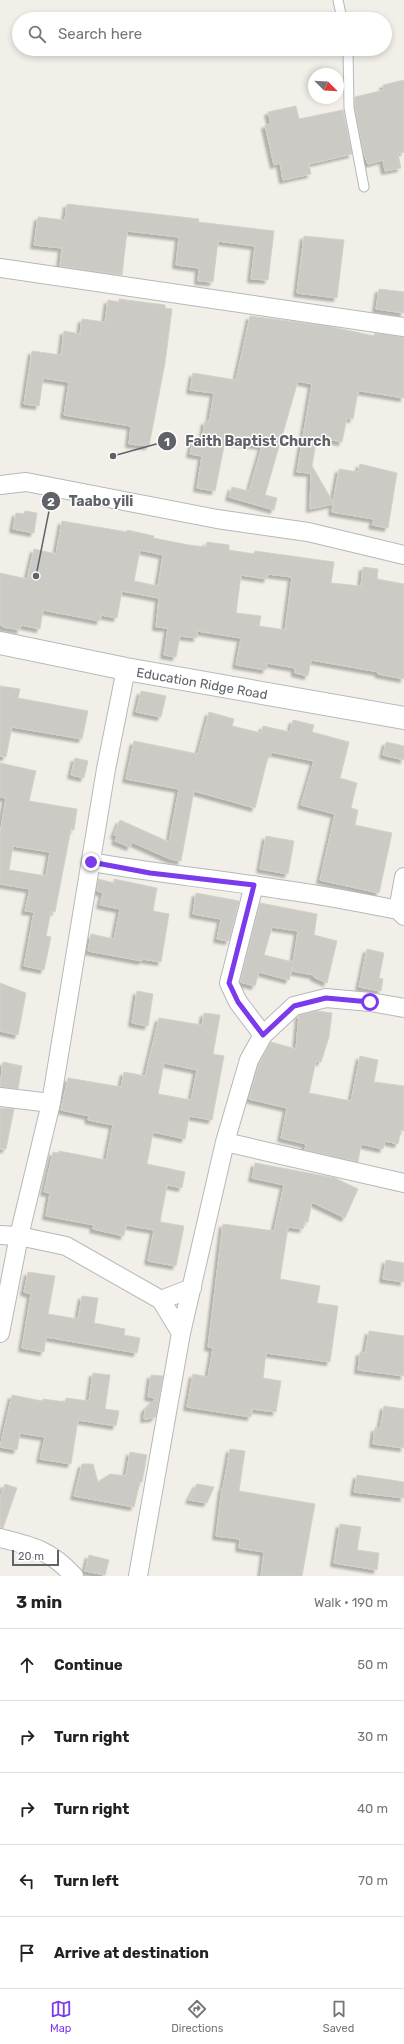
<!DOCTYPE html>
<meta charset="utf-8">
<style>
body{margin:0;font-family:Rubik,sans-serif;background:#f6f6f6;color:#222}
.compass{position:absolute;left:308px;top:68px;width:36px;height:36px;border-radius:50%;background:#fff;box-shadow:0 2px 6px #0003;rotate:114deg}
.scale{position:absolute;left:12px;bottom:10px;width:47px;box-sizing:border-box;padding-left:4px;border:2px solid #5f6368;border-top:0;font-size:11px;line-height:14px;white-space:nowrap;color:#5f6368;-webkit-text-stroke:3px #fff;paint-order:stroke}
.stop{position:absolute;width:12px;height:12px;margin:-9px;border:3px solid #7c3aed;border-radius:50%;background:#fff}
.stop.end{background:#7c3aed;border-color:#fff;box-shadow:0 1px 4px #0008}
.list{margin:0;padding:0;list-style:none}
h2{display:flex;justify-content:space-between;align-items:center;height:52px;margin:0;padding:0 16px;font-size:17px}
h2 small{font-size:13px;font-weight:400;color:#767676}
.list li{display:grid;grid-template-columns:26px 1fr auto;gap:12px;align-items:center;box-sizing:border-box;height:72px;padding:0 16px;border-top:1px solid #e0e0e0}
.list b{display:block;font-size:15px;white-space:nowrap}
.list em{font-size:13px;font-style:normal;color:#767676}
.icon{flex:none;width:22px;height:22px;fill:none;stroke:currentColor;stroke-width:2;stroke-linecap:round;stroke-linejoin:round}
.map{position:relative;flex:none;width:404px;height:1576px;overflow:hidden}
.search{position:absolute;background:#fff;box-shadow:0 2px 6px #0003;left:12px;right:12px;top:12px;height:44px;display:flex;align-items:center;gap:10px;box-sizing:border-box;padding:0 14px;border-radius:22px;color:#767676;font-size:15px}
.sheet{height:412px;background:#fff}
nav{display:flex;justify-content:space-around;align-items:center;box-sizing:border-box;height:56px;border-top:1px solid #e0e0e0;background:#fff;font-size:11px;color:#767676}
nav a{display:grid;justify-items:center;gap:2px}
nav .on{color:#7c3aed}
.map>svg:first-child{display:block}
</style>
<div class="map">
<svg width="404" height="1576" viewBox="0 0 404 1576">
<defs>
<filter id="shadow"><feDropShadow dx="-3.5" dy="3.5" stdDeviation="1" flood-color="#0004"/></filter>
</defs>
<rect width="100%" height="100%" fill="#f1efe8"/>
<path fill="#cccac5" stroke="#d6d1c6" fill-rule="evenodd" filter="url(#shadow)" d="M404,80v72l-6,2 3,14 -16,3 -2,-11 -15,4 -5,-13 -8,-44v-10l29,-7 -1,-5z
M296,106l3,13 44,-9 9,44 -43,10 2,10 -28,6 -3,-17 -6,2 -9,-40 6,-1 -3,-12z
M67,204l132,15 -1,3 76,9 -6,49 -17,-1 4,-33 -37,-5 -5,41 -15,-1 1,-13 -23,-3 3,-28 -52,-6 -5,44 -62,-9 2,-18 -28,-3 4,-28 27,3z
M304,236l40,4 -7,58 -40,-5z
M379,289l25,3v21l-28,-4z
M119,299l46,6v3l7,1 -7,54 -16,83 -20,-2 2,-18 -67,-11 5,-33 -26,-4 -4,28 -15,-2 8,-53 29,4 3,-24 16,3 2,-15 23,3 3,-22 11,2z
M250,316l78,10 46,10 1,-3 29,4v61l-43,-7 -3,1 -5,27 -6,-1 -5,24 -25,-5 -5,29 21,36 6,-33 19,3 2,-8 37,9 -9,55 -16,-3 2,-6 -42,-7 1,-8 -23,5 1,-36 -14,-1 15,-88 -14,-3 -33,114 12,3 -3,12 -45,-13 3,-10 17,4 13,-45 -37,-5 -10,50 -18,-3 5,-32 -12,-2 3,-14 9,1 3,-20 4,1 5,-29 -24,-3 3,-17 43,7z
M25,511l12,2 -3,20 -21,-4 3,-16 8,1z
M62,521l65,11v-2l27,6 -1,2 36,7 17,2 1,-5 22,3v5l25,4 1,-3 79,11 -3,21 30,3 2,-19 15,2 -1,10 27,5v95l-26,-5 1,-2 -68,-12 -3,16 -13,-3v-5l-28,-5 -1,7 -30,-5 5,-27 -44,-7v7l-17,-2 -4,21 -12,-2 4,-27 -12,-1 3,-29 -37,-7 -5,27 -16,-3 -1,6 -57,-11 -3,19 -19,-4 -1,5 -17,-3 1,-2h-4v-52l27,6 7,-30 22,5zM140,550l23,5 -5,31 -24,-5zM268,574l24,3 -7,53 -26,-4 2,-10 -25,-3 5,-38 26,4z
M0,686l20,3 -2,9 70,13 -6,28 -70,-12 -6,30 -6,-1z
M141,691l25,5 -5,21 -25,-5z
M209,712l25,7 -2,7 29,7 2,-7 27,6 3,-12 21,5 -2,7 37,10 -9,36 17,5 -6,25 7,2 -3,15 37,8 -13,60 -59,-13 15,-66 -34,-9 13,-44 -43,-9 -1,6 -2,-1 -13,51 -61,-17 -13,70 -11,-2 -38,-17 -2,5 -15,-6 2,-5 -3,-1 6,-15 49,22 10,-53 -53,-10 8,-38 64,13z
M386,742l18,4v14l-21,-5z
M75,758l13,3 -4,17 -13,-3z
M0,763l36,8 -7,30 48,8 -3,21 -3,-1 -16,83 -4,-1 -5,25 5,1 -7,33 -20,-4 10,-54 -9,-1 5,-22 -30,-5v-50l6,-36 -6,-1zM13,846l37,6 -4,24 -37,-6z
M266,836l28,5 -6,33 -28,-5z
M98,879l16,4v-4l43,9 -4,23 16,3 -8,48 -19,-3v2l-54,-10 3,-17 23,5 6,-30 -20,-4 3,-12 -6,-2z
M196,893l43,8 -10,40 -12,-2 4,-20 -28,-5z
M260,903l57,11 -3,21 23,6 -10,42 -13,-6v-2l-22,-4 1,-6 -4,15 -30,-8 -4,14 -15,-4zM272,927l26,4 -5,31 -29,-7z
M367,949l17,4 -5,25 4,1 -2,12 -22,-4z
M0,983l26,10 -8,42 -18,-4z
M137,991l16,3 -5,32 -16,-3z
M317,1011l15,2 -3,24 -8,25 -5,-1 -7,32 42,8 9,-45 18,4 -4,22 30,4v45l-3,-1 -3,14 -13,-3 -2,8 -22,-5 -3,18 -53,-12 1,-6 -25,-6 6,-30 -38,-9 10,-35 12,-22 25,7 3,-34z
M204,1013l16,2 -7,39 11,2 -12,64 -23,-4 -4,23 -32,-7 -6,32 38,8 -3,16 -15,-3 -7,37 24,4 -8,40 -28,-5 6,-31 -28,-5 -2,11 -31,-7 1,-4 -48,-9 4,-23 -6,-1 9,-40 6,1v-2l47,9 7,-35 -25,-5 1,-4 -28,-6 7,-32 53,9 3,-15 21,4 14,-58 43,7zM164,1063l33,7 -6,30 -33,-6z
M3,1062l19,4 -4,23 -18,-2z
M0,1108l14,1 -8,40h-6z
M255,1163l80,15 23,11 -13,29 -33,-16 -4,20 -3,-1 -2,8 -15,-2 -8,52 40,7 -3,17 21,3 -8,56 -64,-9 -3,25 18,3 -5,31 -24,-3 -1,8 -64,-10 6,-33 15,3 5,-29 -5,-1 15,-123 51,7 10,-46 -32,-7z
M386,1260l18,3v19l-21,-3z
M28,1272l27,4 -7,38 30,5 4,-23 16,2 -4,25 31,6 -1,6 16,3 -3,15 -91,-16 -2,15 -22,-4 9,-54 -7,-2z
M369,1331l35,5v40l-46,-6 2,-18 5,1z
M93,1373l17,2 -5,34 14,2 -3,15 -38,-6 -7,44 -31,-5 5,-22 -25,-4 -3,17 -17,-3 12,-52 30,6 1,-2 22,3 1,-4 23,3z
M151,1375l12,1 -7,40 -2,2 -10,1 1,-10 11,-11 -8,-1z
M384,1406l20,3v39l-31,-4 2,-16 5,1z
M230,1449l15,2 -6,40 76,13 -13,72h-41l3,-24 -25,-4 1,-9 -24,-3 6,-48h1z
M130,1452l17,3 -5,27h-2l-6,25 -60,-11 8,-32h11l5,18 12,-8 16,2z
M357,1475l47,7v16l-50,-6z
M5,1484l12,4 -14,40h-3v-30z
M197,1484l17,3 -7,16 -18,-3z
M340,1524l21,3 -4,23 22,3 -2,17 -43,-7z
M89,1555l20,5 -4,15 -20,-4z"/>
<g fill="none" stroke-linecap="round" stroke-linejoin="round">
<defs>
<path id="lane" d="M338,0l4,19
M348,49l1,59 15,79"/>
<path id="street" d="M0,268l404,59
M0,485l26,-3 191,37 91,13 96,23
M91,862c62,11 125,17 187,27 40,5 80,13 120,21l6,6
M254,885l-25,98 9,19 25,33
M398,910l6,-33
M0,1097l51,6
M225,1142l179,41
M0,1235l19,1 47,10 95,54 31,-12
M161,1300l20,33
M0,1333l19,-97 32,-133 55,-334 20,-100
M0,1538c33,8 50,12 74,38
M138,1576l43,-243 44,-191 24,-82 14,-25 31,-29 32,-8 44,4 34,6"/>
<path id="secondary" d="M0,643l126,26 278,49"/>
</defs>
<use href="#lane" stroke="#b5b8bc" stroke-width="11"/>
<use href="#street" stroke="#b5b8bc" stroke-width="20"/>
<use href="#secondary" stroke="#b6babf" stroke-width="24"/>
<use href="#lane" stroke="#fff" stroke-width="9"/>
<use href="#street" stroke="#fff" stroke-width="18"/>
<use href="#secondary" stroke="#fff" stroke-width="22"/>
</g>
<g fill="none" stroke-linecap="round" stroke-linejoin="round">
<path stroke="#7c3aed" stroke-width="5" d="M91,862l59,11 104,12 -25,98 9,19 25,33 31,-29 32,-8 44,4"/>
</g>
<g text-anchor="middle" stroke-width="3" stroke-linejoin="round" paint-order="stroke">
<g font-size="13" fill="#5f6368" stroke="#fff">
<text transform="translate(202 683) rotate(10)" y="5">Education Ridge Road</text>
</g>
</g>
<path fill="none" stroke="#5f6368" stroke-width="1.5" d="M113 456L167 441M36 576L51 501"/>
<g fill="#5f6368" stroke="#fff" stroke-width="1.5">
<circle cx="113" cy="456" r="4"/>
<circle cx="36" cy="576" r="4"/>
<circle cx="167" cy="441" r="10"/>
<circle cx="51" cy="501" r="10"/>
</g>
<g font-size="12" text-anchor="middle" font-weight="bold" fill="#fff">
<text x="167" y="446">1</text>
<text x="51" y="506">2</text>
</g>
<g font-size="14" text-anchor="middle" font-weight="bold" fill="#5f6368" stroke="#fff" stroke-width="3" stroke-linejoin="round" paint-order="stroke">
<text x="258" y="446">Faith Baptist Church</text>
<text x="101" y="506">Taabo yili</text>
</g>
</svg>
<svg class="compass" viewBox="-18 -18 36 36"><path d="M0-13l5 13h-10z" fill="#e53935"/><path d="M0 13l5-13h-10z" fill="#767676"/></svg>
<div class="scale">20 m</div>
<div class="stop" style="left:370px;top:1002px"></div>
<div class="stop end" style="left:91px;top:862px"></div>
<div class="search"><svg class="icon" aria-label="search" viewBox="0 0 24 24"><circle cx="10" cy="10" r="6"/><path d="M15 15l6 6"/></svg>Search here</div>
</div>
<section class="sheet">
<h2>3 min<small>Walk · 190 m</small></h2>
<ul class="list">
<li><svg class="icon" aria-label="ahead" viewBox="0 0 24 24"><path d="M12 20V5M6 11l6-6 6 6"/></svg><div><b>Continue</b></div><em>50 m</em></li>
<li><svg class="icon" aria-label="right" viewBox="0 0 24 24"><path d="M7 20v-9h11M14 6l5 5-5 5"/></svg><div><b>Turn right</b></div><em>30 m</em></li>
<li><svg class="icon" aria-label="right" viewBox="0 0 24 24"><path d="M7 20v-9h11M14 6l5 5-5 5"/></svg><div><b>Turn right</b></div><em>40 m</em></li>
<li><svg class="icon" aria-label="left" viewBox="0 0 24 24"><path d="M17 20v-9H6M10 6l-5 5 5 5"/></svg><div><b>Turn left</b></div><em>70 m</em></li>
<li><svg class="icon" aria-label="arrive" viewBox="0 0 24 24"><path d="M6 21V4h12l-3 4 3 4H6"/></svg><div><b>Arrive at destination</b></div></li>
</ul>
</section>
<nav>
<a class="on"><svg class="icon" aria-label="map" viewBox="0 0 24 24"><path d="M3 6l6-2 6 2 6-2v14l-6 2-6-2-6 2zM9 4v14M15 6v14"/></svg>Map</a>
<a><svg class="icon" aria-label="directions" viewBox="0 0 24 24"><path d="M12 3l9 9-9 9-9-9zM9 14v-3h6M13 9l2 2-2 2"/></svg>Directions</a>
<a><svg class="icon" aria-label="saved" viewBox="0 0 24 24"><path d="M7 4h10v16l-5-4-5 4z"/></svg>Saved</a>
</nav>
